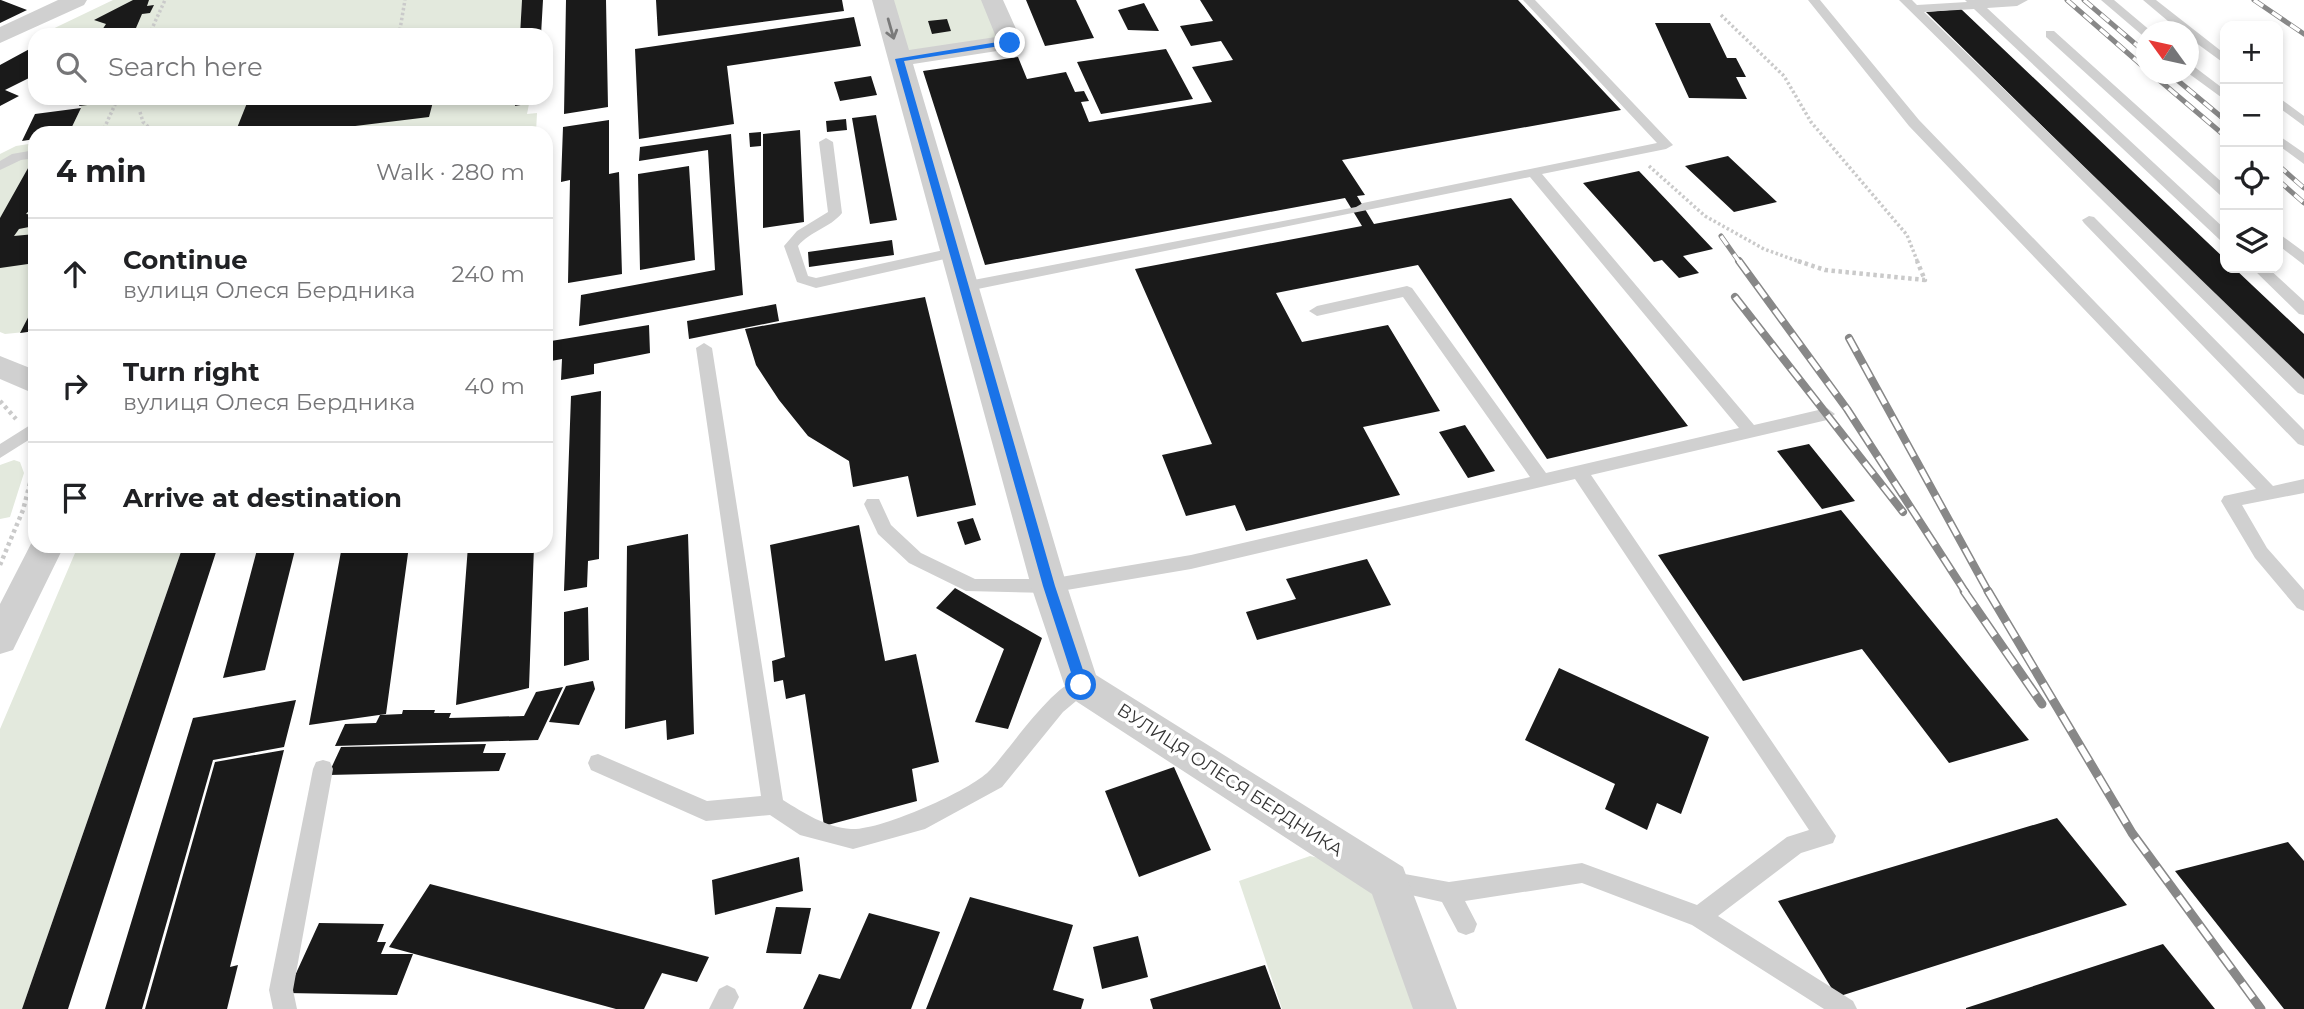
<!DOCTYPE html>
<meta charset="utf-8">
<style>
body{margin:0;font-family:Montserrat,sans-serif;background:#f2f2f2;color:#202124}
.controls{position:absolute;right:21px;top:21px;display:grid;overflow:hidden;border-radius:14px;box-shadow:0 4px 10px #0003}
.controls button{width:63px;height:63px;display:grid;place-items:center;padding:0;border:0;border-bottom:2px solid #e0e0e0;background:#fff;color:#202124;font:35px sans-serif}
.compass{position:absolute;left:2136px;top:21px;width:63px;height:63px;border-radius:50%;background:#fff;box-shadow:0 4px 10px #0003;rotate:303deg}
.stop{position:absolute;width:21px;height:21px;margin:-16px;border:5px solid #1a73e8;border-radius:50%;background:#fff}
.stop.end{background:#1a73e8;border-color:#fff;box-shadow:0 2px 7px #0008}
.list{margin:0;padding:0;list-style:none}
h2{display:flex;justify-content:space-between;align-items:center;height:91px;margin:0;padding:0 28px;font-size:30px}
h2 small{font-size:23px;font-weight:400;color:#757577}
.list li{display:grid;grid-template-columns:46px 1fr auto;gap:21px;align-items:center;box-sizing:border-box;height:112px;padding:0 28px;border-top:2px solid #e0e0e0}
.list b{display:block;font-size:26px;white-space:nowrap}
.list p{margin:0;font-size:23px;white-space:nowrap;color:#757577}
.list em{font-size:23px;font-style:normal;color:#757577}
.icon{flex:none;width:38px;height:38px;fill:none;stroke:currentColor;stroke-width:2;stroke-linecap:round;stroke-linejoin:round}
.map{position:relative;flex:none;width:2304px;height:1009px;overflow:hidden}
.search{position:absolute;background:#fff;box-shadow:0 4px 10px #0003;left:28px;top:28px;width:525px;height:77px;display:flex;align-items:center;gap:18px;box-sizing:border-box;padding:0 24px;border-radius:21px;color:#757577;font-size:26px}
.panel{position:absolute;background:#fff;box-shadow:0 4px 10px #0003;left:28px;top:126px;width:525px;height:427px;border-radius:21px}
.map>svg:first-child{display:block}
</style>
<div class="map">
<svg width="2304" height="1009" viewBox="0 0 2304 1009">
<rect width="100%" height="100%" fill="#fff"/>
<path fill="#e3e9dd" d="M113,0h409l-2,35h-480z
M893,0h89l16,39 -90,12z
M81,98h435l-1,8 14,-2 -2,10 10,-1 -1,20h-467l12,-25z
M35,143v188l-30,3 -5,-2v-178l16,-8z
M14,460l6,2 4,11 -14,44 -10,2v-54z
M78,546h105l-161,463h-22v-280z
M1310,856l31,7 29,22 44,124h-132l-43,-128z"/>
<path fill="#1a1a1a" d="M0,0h1l26,10 -27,13z
M133,0h16l-2,6 7,-1 -4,8 -8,1 -9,21h-21l-10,-5 4,-6 -12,-4z
M522,0h21l-2,35h-21z
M566,0h40l2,107 -44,7z
M656,0h186l2,11 -186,25z
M1026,0h50l18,38 -49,8z
M1200,0h318l103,110 -279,50 23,35 -8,1 17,28 137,-26 177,228 -141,33 -129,-194 -142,28 26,49 86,-17 52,86 -77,16 37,68 -154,36 -11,-26 -49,11 -24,-61 50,-11 -77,-175 227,-43 -17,-28 -360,67 -62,-194 95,-14 9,22 39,-7 9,20 9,-1 5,10 -8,1 8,20 123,-20 -20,-35 41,-7 -12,-19 -30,5 -11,-20 33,-5z
M1144,3l15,28 -31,-1 -10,-20z
M1961,9l264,250v9h9l70,66v49l-378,-371z
M854,17l7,29 -134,20 7,58 -95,15 -4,-90z
M947,19l4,12 -19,3 -4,-13z
M1655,23h55l17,35h9l10,19h-10l11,22 -58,-1z
M35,46v29l-30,15 14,6 -19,10v-41z
M1166,49l27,50 -92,15 -24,-52z
M871,76l6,19 -37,6 -6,-19z
M83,98h23l-2,5 -25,3z
M249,98h185l-5,19 -131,16h-63z
M516,98h22v4l-23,4z
M81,108l-12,25h-34v6l-13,2 13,-27z
M876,115l21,105 -27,4 -18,-106z
M846,119l1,11 -20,2 -1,-11z
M609,120v54l10,-2 3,102 -54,9 2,-103 -9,2 2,-55z
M425,126l-2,7h-42v-2z
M800,130l4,92 -41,6v-94z
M761,132v14l-11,1 -1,-14z
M731,134l12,161 -164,31 2,-31 134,-25 -7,-120 -69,11 1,-14z
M1728,156l49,46 -43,10 -49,-46z
M32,161h3v43l-9,10 9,1 -6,12 -10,2 -5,7 21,-2v29l-35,5v-50z
M689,166l6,94 -55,10 -2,-96z
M1639,171l74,78 -30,7 16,17 -20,5 -17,-18 -8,2 -71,-79z
M892,240l2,15 -85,12 -1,-15z
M925,297l51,208 -59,12 -9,-41 -55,11 -4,-26 -41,-25 -29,-36 -23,-35 -11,-36z
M35,304v27l-15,2z
M776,304l3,17 -90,18 -2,-18z
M649,325l1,28 -56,11v10l-33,6 1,-21 -11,2v-20z
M601,391l-2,168 -11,2 -1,26 -23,4 7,-195z
M1465,425l30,46 -27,7 -29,-46z
M1809,444l46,57 -33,8 -45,-58z
M1841,510l188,230 -80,23 -87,-114 -119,32 -85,-126z
M973,518l8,22 -16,5 -8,-23z
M859,525l26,136 31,-7 23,108 -27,7 5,32 -93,25 -19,-132 -19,5 -3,-19 -9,2 -2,-21 13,-4 -15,-112z
M688,534l6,200 -27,6 -1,-20 -41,9 2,-183z
M183,546h35l-150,463h-46z
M258,546h38l-31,124 -42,8z
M342,546h67l-23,168 -77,11z
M468,546h66l-5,142 -73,17z
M1367,559l24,46 -134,35 -11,-28 50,-13 -10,-20z
M955,588l87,50 -34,91 -33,-7 29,-73 -68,-41z
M588,607l1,53 -25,6v-54z
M1559,668l150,69 -28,77 -24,-11 -10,27 -42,-21 10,-25 -90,-44z
M593,681l2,8 -16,36 -30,-3 17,-36z
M563,687l-25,53 -203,6 10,-22 31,-1 4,-8 22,-1 1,-4h32l-1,3h17l-2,5 75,-2 12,-24z
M296,700l-12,47 -71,13 -71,249h-37l88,-291z
M486,744l-3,9h23l-7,18 -171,4 13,-28z
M284,750l-54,217 8,-2 -11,44h-82l70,-247z
M1174,767l37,83 -72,27 -34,-86z
M2057,818l70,87 -290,92 -59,-96z
M2288,842l16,19v148h-20l-109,-138z
M799,857l4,34 -88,24 -3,-35z
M430,884l279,73 -12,25 -35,-9 -18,36h-28l-227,-62z
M970,897l103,28 -20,65 31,9 -3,10h-155z
M776,907l35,1 -10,46 -35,-1z
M869,913l71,19 -29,77h-108l16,-35 21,5z
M319,923l65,1 -7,18h9l-5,12h32l-16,41 -110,-2z
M1138,936l10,41 -46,12 -9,-42z
M2163,944l52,65h-249v-1z
M1265,965l16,44h-128l-3,-10z"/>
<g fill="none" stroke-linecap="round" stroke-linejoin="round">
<path stroke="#cacaca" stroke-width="3.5" stroke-dasharray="2.5 2.5" stroke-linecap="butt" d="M1721,15l63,61 27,46 96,113 11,28
M149,35l16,-35
M399,35l6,-35
M140,112l3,10 12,11
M102,133l16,-35
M1649,166l56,50 59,33 39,14"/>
<path stroke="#cacaca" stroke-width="4.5" stroke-dasharray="3.5 3.5" stroke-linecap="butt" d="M1798,261l27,9 100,10 -8,-19
M0,401l16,18
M0,565l23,-55 12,-46"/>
<path fill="#d0d0d0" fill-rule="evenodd" d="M1523,0h12l138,145 -7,4 -124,25 212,251 73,-17 8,6 -8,6 -236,55 245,361 -3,7 -32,10 -83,63 135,85 4,8h-33l-132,-84 -110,-42 -117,18 12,23 -3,8 -8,3 -8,-3 -16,-30 -62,-14 -3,-7 3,-7 8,-3 61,11 133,-19 115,42 90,-68 22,-7 -234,-351 -384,90 -142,24 -83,-2 -57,-28 -31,-29 -14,-30 3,-5h12l12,26 30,28 54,26h74l142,-24 339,-78 -127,-180 -86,19 -8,-5 8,-5 90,-20 5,2 134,185 193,-45 -209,-251 -567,115 -7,-5 7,-5 393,-75 7,-4 294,-60z
M1808,0h12l99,120 354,366 31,-7v14l-62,12 25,43 37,42v21l-7,-3 -42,-50 -34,-57 3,-5 32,-7 -347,-363z
M1899,0h13l5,5 50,-3 -2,-2h63l-11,6 -30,2 238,221v12l-5,-1 -246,-231 -50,3 380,367v16l-6,-2z
M2101,0h13l38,32h-6v3h-4z
M2143,0h13l69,54v10l-37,-27v-5h-7z
M2046,31h8l171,154v11l-5,-1 -174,-158z
M2188,62l37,28v10l-37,-27z
M2278,97l26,19v10l-26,-19z
M2278,135l26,18v11l-26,-19z
M826,138l7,4 9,71c-12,15 -32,18 -44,33l10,30 8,2 137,-30 7,5 -2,3 -142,32 -19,-6 -13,-36 13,-15 31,-19 -9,-70z
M35,150v8l-14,2 -21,10v-9l12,-7z
M2089,216l5,1 210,213v16l-6,-2 -214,-221 -2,-3z
M2278,233l26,19v13l-26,-20z
M2252,268h16l36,33v14l-5,-1z
M704,343l8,5 71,452c21,13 42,27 68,29 28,2 119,-38 138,-58 19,-18 72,-101 99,-92l3,6 -3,6 -25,21 -61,75 -77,42 -72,20 -53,-14 -30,-20 -64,6 -115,-51 -3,-7 3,-7 7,-2 109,47 54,-5 -65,-448z
M35,422v14l-35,22v-14z
M323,760l7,2 3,7 -40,221 4,19h-24l-4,-19 44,-221 3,-7z
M727,985l8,4 4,8 -6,12h-24l10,-20z"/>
<path fill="#d0d0d0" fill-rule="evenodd" d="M58,0h29l-3,5 -84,38v-16z
M872,0h22l15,50 87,-13 -15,-37h22l19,42 -4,5 -8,2 -97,15 154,522 29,89 307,192 54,142h-44l-41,-115 -304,-198 -37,-110z
M0,356l35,14v24l-35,-15z
M35,536v10h29l-51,104 -13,4v-50z"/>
<defs>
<path id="rail-far2" d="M2067,0l79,69
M2084,0l62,53
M2254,0l50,34
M2152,74l73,62
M2170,74l55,46
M2278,165l26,23
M2278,180l26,23
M1721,236l19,27"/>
<path id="rail-far1" d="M1739,261l108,148 119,184
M1735,297l168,215
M1849,338l140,255"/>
<path id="rail" d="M1964,591l78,113
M1988,591l144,242 129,176"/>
</defs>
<use href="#rail-far2" stroke="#888" stroke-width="5"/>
<use href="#rail-far1" stroke="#888" stroke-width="8"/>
<use href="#rail" stroke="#888" stroke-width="9"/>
<use href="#rail-far2" stroke="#fff" stroke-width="3.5" stroke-dasharray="11" stroke-linecap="butt"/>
<use href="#rail-far1" stroke="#fff" stroke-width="5" stroke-dasharray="15" stroke-linecap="butt"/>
<use href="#rail" stroke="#fff" stroke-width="6" stroke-dasharray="18" stroke-linecap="butt"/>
</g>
<defs><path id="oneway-shaft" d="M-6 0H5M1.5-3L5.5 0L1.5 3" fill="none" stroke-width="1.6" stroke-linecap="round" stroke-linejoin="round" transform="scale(1.75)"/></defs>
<use stroke="#7a7a7a" href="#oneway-shaft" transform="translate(891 29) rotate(74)"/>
<path fill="#1a73e8" d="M1010,40l3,4 -109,17 151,525 33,99 -7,5 -6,-5 -32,-99 -148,-527z"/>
<g text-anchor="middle" stroke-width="7" stroke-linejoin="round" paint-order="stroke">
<g font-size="18" fill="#333" stroke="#fff">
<text transform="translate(1230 780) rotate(33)" y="6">ВУЛИЦЯ ОЛЕСЯ БЕРДНИКА</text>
</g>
</g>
</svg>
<div class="controls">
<button>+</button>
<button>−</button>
<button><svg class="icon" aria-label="locate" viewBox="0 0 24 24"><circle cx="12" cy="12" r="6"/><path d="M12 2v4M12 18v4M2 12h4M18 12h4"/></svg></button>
<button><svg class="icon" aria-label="layers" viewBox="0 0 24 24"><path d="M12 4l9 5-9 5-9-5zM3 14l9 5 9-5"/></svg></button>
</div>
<svg class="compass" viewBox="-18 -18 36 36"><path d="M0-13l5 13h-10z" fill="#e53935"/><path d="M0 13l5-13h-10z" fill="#757577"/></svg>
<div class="stop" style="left:1081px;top:685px"></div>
<div class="stop end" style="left:1010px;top:43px"></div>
<div class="search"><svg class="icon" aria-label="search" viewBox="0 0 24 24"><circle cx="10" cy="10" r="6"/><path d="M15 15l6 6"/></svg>Search here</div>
<section class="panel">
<h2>4 min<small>Walk · 280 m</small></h2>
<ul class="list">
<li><svg class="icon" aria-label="ahead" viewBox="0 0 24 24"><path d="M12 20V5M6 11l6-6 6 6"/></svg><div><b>Continue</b><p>вулиця Олеся Бердника</p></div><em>240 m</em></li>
<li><svg class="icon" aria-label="right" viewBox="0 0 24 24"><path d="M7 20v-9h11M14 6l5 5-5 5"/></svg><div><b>Turn right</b><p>вулиця Олеся Бердника</p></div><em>40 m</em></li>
<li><svg class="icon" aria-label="arrive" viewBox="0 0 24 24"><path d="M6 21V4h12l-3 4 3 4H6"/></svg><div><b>Arrive at destination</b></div></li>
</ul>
</section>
</div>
